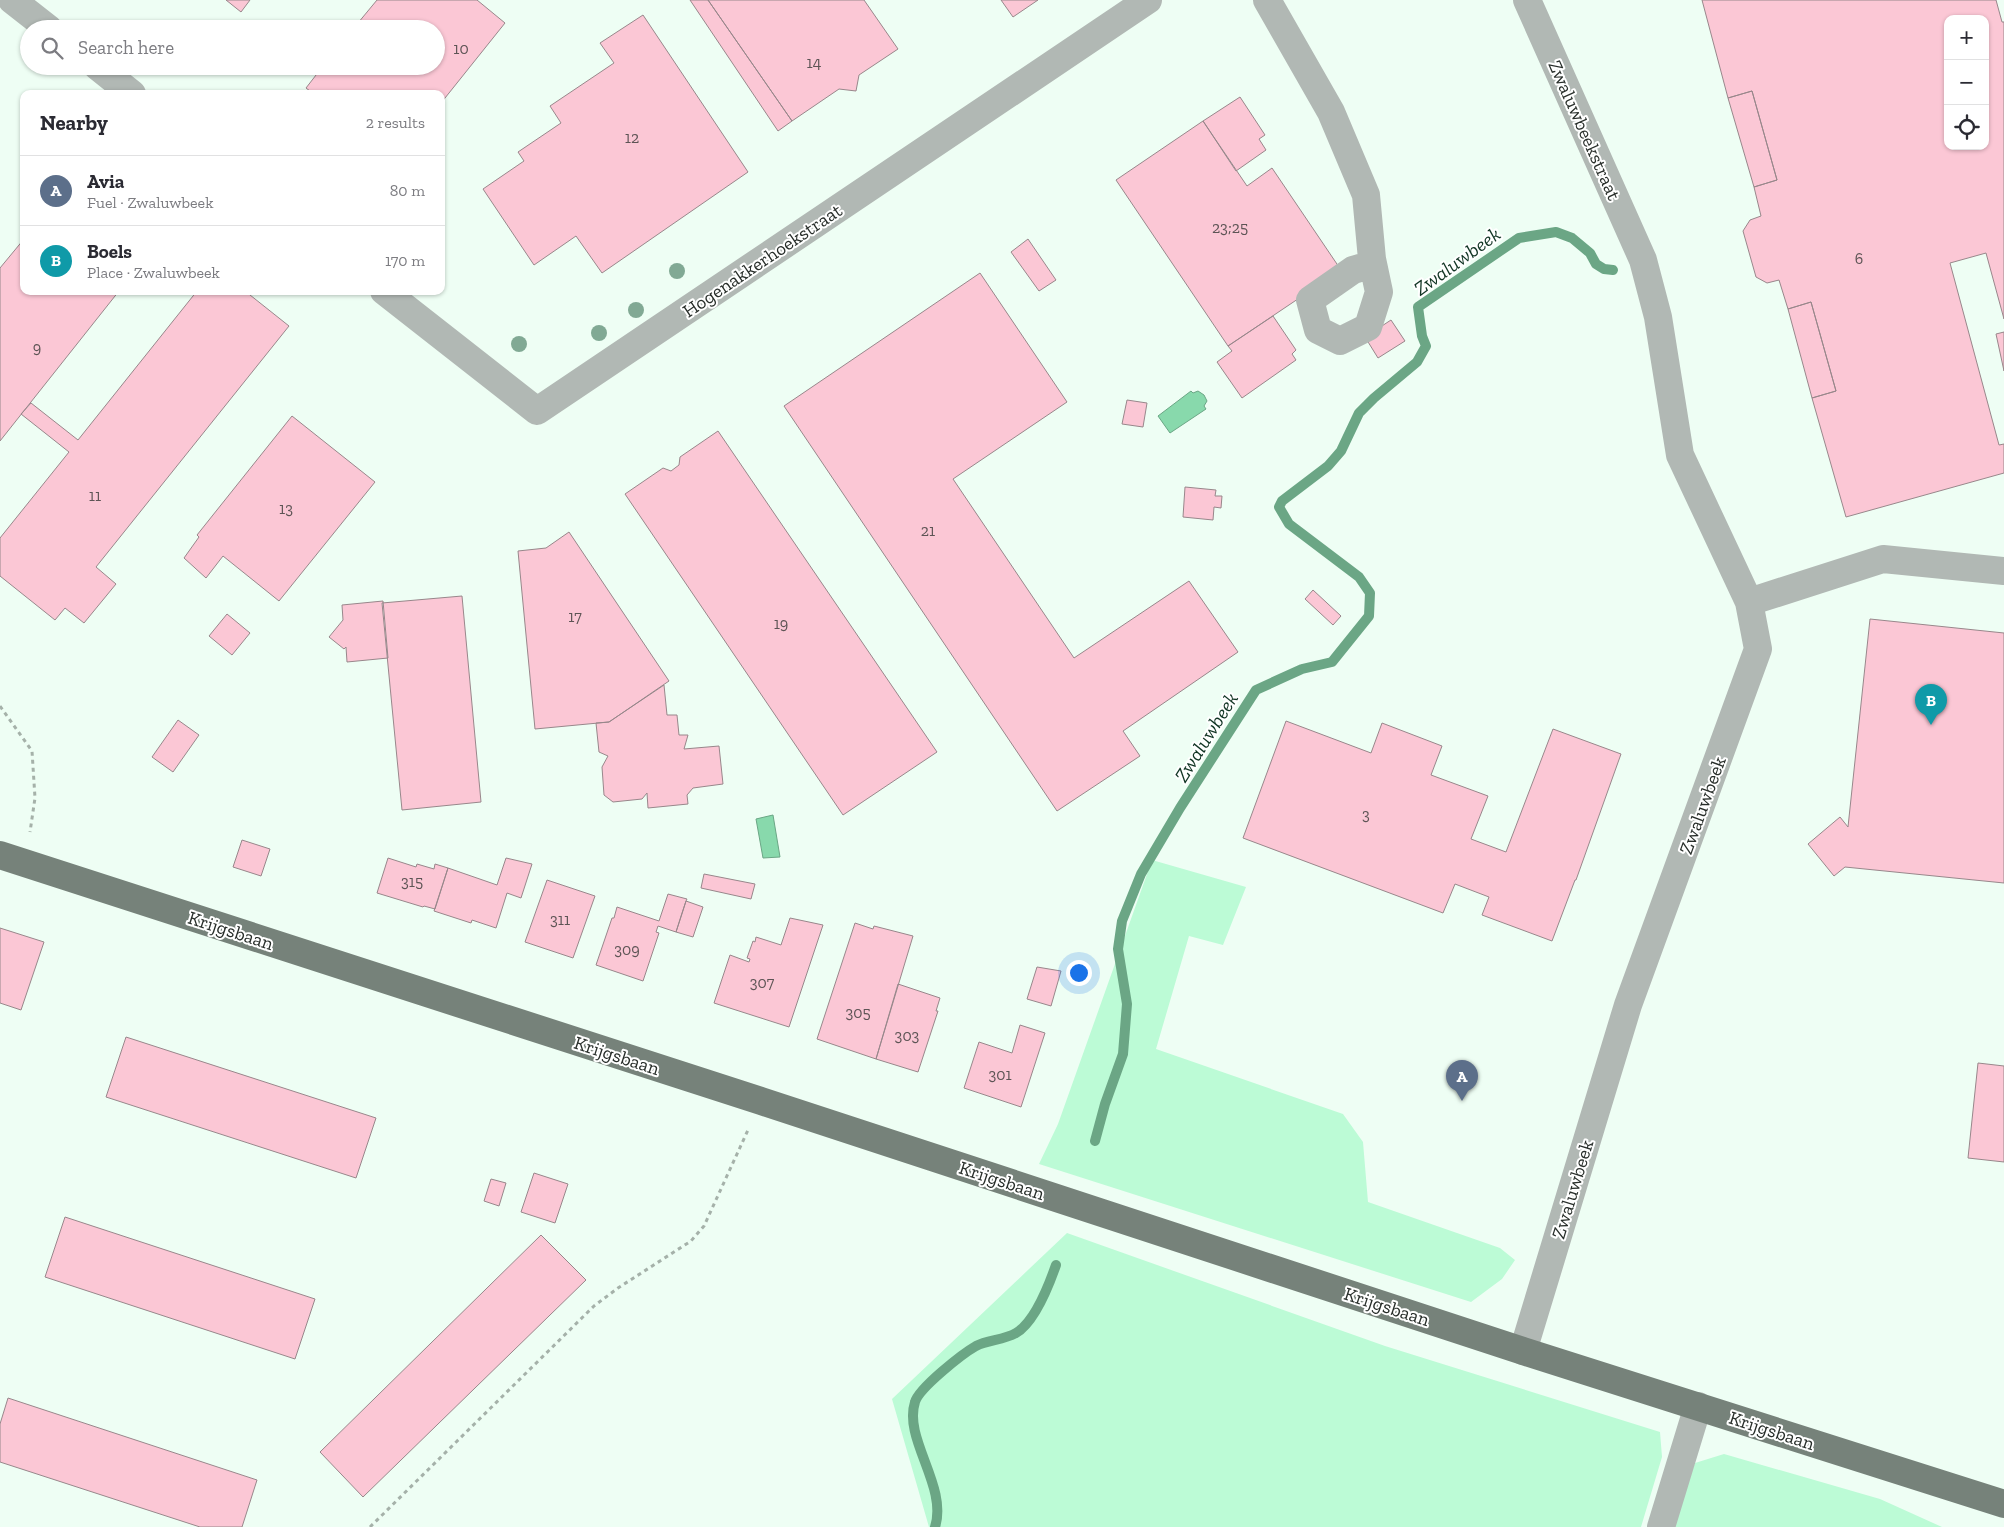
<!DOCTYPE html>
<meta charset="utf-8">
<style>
body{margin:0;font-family:"Zilla Slab",serif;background:#f7f7f7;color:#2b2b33}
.controls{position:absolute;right:15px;top:15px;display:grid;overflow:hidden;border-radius:10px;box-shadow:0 1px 4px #0004}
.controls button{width:45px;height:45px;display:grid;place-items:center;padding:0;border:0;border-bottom:1px solid #e1e1e2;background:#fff;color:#2b2b33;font:25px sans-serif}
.you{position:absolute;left:1078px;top:972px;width:18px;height:18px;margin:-12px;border:4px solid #fff;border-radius:50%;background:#1a73e8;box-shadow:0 0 0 8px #1a73e833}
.badge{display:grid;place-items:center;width:32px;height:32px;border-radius:50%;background:#a61758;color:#fff;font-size:16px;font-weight:700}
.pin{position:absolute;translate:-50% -41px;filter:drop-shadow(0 1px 2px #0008)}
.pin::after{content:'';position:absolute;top:26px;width:18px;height:15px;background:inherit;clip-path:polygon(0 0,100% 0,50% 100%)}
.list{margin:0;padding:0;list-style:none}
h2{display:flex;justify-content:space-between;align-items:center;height:65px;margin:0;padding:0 20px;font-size:21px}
h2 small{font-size:16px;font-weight:400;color:#7c7c81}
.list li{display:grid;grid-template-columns:32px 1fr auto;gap:15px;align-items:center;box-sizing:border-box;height:70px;padding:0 20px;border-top:1px solid #e1e1e2}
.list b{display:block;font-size:19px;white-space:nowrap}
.list p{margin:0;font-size:16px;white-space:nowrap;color:#7c7c81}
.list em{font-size:16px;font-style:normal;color:#7c7c81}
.icon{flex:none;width:28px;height:28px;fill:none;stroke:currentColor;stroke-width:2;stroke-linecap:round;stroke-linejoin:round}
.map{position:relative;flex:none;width:2004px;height:1527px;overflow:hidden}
.search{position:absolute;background:#fff;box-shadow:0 1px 4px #0004;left:20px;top:20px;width:425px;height:55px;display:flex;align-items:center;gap:12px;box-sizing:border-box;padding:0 18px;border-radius:28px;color:#7c7c81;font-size:19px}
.panel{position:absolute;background:#fff;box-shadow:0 1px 4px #0004;left:20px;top:90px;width:425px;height:205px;border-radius:10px}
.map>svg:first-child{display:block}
</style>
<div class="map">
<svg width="2004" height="1527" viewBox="0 0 2004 1527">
<rect width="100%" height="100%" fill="#eefef4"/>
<path fill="#bcfbd6" d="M1152,860l94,27 -23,58 -34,-9 -33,113 187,65 20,28 5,60 132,46 15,12 -13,19 -31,23 -432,-138 19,-40z
M1067,1233l318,113 275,86 2,25 -21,70h-712l-37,-128z
M1724,1454l156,45 62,28h-272l25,-64z"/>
<path fill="#88d9ac" stroke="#6ba685" d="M1191,391l2,2 5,-2 6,4 3,6 -3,5 2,3 -36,24 -12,-17z
M773,815l7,42 -17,1 -7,-39z"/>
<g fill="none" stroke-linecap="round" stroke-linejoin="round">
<path stroke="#6ba685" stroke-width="10" d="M1095,1141l10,-37 18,-50 4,-50 -9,-55 4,-28 19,-47 39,-66 76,-118 46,-21 30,-7 37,-46 1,-23 -11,-16 -70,-53 -10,-17 3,-6 46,-35 13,-15 18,-38 15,-15 43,-36 9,-16 -4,-10 -4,-29 101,-69 37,-6 16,6 18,15 6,11 8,5 9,1
M935,1527c13,-41 -32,-88 -20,-125 4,-14 47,-48 61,-56 12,-6 28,-6 40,-13 19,-11 33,-48 40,-68"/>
</g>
<path fill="#fbc7d5" stroke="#98878b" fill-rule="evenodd" d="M226,0h24l-9,12z
M377,0h100l28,23 -64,80v-9h-127l-8,-6 17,-22h113v-37h-83z
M690,0h18l84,121 -14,10z
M708,0h156l34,49 -39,26 -3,16 -17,-2 -47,32z
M1001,0h37l-25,17z
M1702,0h294l6,22h2v297l-18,-66 -36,10 49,182 5,-1v29l-158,44 -34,-119 24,-7 -25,-89 -23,7 -9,-29 -12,3 -11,-6 -13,-46 7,-11 11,-4 -7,-29 23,-7 -25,-89 -24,7zM1948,19h37v127h-37z
M643,15l105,157 -146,101 -26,-37 -42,29 -51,-76 41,-28 -6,-9 43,-29 -11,-17 64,-43 -14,-20z
M1752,91l25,89 -23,7 -26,-89z
M1240,97l25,38 -6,4 7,11 -30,21 -33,-50z
M1203,121l44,65 25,-18 69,102 -113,76 -112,-166z
M24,239v52h95l-119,150v-173z
M1028,239l28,41 -17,11 -28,-39z
M980,273l87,129 -114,77 121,179 115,-77 49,71 -115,79 17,25 -83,55 -273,-405z
M197,291h48l44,35 -193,241 20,17 -32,39 -19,-15 -10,12 -55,-44v-38l69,-86 -48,-38 10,-11 47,37z
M1811,302l25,89 -24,7 -24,-89z
M1273,316l23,34 -4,4 4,6 -54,38 -25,-36 15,-11 -4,-5z
M1391,320l14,21 -27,17 -13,-21z
M2004,332v39l-8,-37z
M1127,400l20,3 -4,24 -21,-3z
M292,416l83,66 -96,119 -56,-45 -17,22 -22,-20 15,-21 -2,-2z
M718,431l219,321 -94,63 -218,-321 38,-26 8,3 8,-6 1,-8z
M1185,487l31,3 -1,6h7l-1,12 -7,-1 -1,13 -30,-3z
M569,532l100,149 -60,41 -74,7 -17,-178 28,-3z
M1313,590l28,26 -8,9 -28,-26z
M462,596l19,206 -79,8 -20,-207z
M383,601l5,57 -41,4 -1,-15 -2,2 -15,-12 14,-17 -1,-15z
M227,614l23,19 -18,22 -23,-19z
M1870,619l134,14v250l-159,-16 -11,9 -26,-32 32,-27 8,10z
M664,685l3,30h10l2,20h9l-4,14 35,-3 4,38 -30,4 -6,7 1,9 -40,4 -1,-15 -5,6 -29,3 -9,-7 -2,-28 6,-11 -9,-4 -3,-29 13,-1z
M178,720l21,15 -26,37 -21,-15z
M1286,721l85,32 11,-30 60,23 -11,29 57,21 -17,43 35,13 47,-123 68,25 -45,126h-1l-23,61 -70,-26 7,-18 -34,-13 -12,29 -200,-75z
M242,840l28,9 -9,27 -28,-9z
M388,858l28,9 1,-3 17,5 1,-5 13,4 -13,41 -11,-3 -1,1 -46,-14z
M506,858l26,6 -11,34 -14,-5 -11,35 -24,-8 -1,3 -37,-12 14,-43 49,17z
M704,874l51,10 -4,15 -50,-11z
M547,880l48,16 -22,62 -48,-16z
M668,894l19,5 -1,2 -10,31 -18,-6 -2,6 3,1 -16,48 -47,-16 16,-47h2l3,-11 42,14z
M686,901l17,6 -10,30 -17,-5z
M790,918l33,7 -34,102 -75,-24 16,-48 19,7 1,-3 -3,-1 6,-17 2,1 1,-5 25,8z
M855,923l18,6 1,-3 39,10 -37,123 -59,-20z
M0,928l44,14 -23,68 -21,-7z
M1037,967l24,4 -10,35 -24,-7z
M898,984l42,14 -4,13h2l-20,61 -42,-13z
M1020,1025l25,8 -24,74 -57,-19 15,-46 33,11z
M126,1037l250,81 -20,60 -250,-81z
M1978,1063l26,3v96l-36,-4z
M534,1173l34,11 -13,39 -34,-11z
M491,1179l15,4 -7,23 -15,-5z
M65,1217l250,82 -20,60 -250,-82z
M541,1235l45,45 -223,217 -43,-45z
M8,1398l249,82 -15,47h-42l-200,-65v-38z"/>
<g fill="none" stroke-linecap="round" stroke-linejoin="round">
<path stroke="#a5b1a9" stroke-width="3" stroke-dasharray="4 4" stroke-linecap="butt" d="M0,706l32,45 3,47 -5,34
M370,1527l224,-221 24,-18 73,-47 13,-15 44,-96"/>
<path stroke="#b1b8b4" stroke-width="28" d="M12,0l37,29
M1267,0l64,112 35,83 6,64 7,33 -11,35 -28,14 -22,-11 -8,-30 43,-30 20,-6
M97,66l35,28
M384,291l153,120 611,-411
M1749,602l134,-43 121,12
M1523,1351l105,-346 130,-356 -9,-47 -69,-147 -22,-138 -15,-57 -116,-260
M1661,1527l37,-121"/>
<path stroke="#76827a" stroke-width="28" d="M0,855l761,246 762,250 481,153"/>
</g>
<g fill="#81a994">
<circle cx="677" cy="271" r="8"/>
<circle cx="636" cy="310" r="8"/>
<circle cx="599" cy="333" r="8"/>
<circle cx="519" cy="344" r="8"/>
</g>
<g text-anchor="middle" stroke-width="4" stroke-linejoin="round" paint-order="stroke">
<g font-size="16" fill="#5d5455">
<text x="461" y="54">10</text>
<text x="814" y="68">14</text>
<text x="632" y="143">12</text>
<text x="1230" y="233">23;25</text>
<text x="1859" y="264">6</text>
<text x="37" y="353">9</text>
<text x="95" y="501">11</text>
<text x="286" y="514">13</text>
<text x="928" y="536">21</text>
<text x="575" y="622">17</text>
<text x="781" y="629">19</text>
<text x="1366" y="820">3</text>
<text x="412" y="887">315</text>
<text x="560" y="925">311</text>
<text x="627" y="955">309</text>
<text x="762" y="988">307</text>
<text x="858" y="1018">305</text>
<text x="907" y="1041">303</text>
<text x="1000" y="1080">301</text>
</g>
<g font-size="19" fill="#282e2a" stroke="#fff">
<text transform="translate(1585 130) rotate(66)" y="7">Zwaluwbeekstraat</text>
<text transform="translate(762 260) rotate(-34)" y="7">Hogenakkerhoekstraat</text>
<text transform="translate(1702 805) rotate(-70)" y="7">Zwaluwbeek</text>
<text transform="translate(231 930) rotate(18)" y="7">Krijgsbaan</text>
<text transform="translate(617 1055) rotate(18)" y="7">Krijgsbaan</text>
<text transform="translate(1002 1180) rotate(18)" y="7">Krijgsbaan</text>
<text transform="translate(1572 1189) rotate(-73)" y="7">Zwaluwbeek</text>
<text transform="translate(1387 1306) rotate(18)" y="7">Krijgsbaan</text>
<text transform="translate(1772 1430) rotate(18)" y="7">Krijgsbaan</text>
</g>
<g font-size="20" font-style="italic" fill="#103423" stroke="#fff">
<text transform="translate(1457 261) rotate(-36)" y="7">Zwaluwbeek</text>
<text transform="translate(1206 737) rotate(-58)" y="7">Zwaluwbeek</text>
</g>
</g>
</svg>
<div class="controls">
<button>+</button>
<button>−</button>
<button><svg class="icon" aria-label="locate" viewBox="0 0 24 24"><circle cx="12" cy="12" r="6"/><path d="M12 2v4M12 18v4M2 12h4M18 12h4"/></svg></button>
</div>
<div class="you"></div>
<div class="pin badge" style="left:1462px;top:1101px;background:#5c6f8a">A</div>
<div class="pin badge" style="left:1931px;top:725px;background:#0f9aa8">B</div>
<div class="search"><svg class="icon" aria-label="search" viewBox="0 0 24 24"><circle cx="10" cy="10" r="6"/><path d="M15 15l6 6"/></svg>Search here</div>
<section class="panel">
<h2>Nearby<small>2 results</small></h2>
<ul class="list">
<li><span class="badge" style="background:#5c6f8a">A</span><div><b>Avia</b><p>Fuel · Zwaluwbeek</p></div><em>80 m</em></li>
<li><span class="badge" style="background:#0f9aa8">B</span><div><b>Boels</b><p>Place · Zwaluwbeek</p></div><em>170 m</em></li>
</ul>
</section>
</div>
